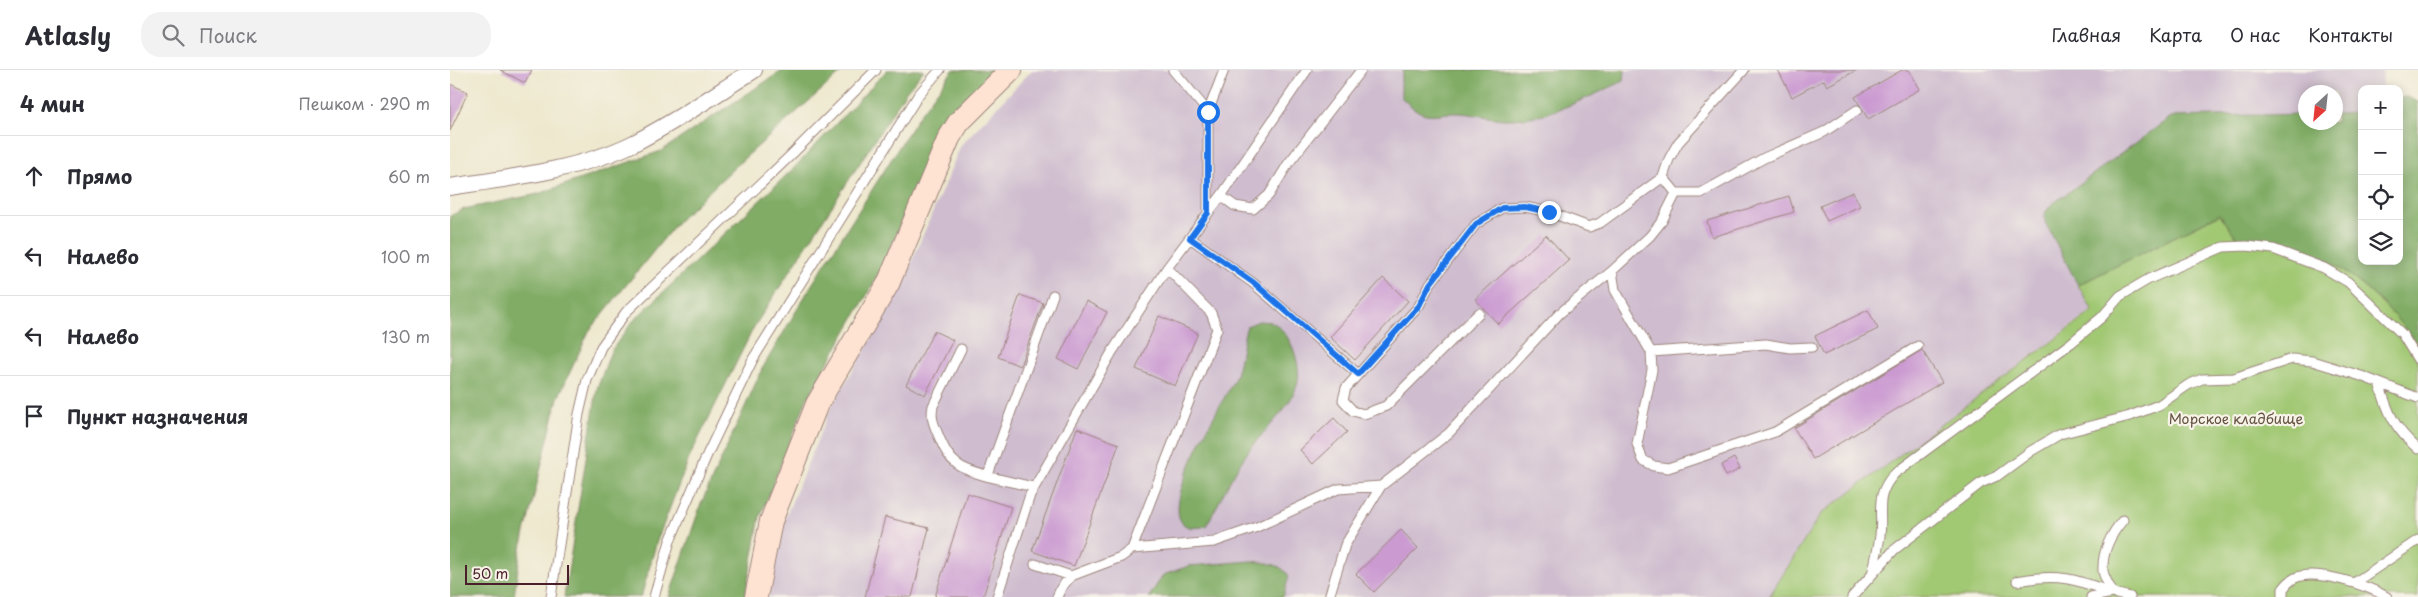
<!DOCTYPE html>
<html lang="ru">
<meta charset="utf-8">
<style>
body{margin:0;font-family:"Playpen Sans",sans-serif;background:#f2f2f3;color:#2b2b33}
.controls{position:absolute;right:15px;top:15px;display:grid;overflow:hidden;border-radius:10px;box-shadow:0 2px 12px #0003}
.controls button{width:45px;height:45px;display:grid;place-items:center;padding:0;border:0;border-bottom:1px solid #e1e1e2;background:#fff;color:#2b2b33;font:25px sans-serif}
.compass{position:absolute;left:1848px;top:15px;width:45px;height:45px;border-radius:50%;background:#fff;box-shadow:0 2px 12px #0003;rotate:207deg}
.scale{position:absolute;left:15px;bottom:12px;width:104px;box-sizing:border-box;padding-left:5px;border:2px solid #4a1f2b;border-top:0;font-size:14px;line-height:18px;white-space:nowrap;color:#4a1f2b;-webkit-text-stroke:4px #f7f3e8;paint-order:stroke}
.stop{position:absolute;width:15px;height:15px;margin:-11px;border:4px solid #1a73e8;border-radius:50%;background:#fff}
.stop.end{background:#1a73e8;border-color:#fff;box-shadow:0 1px 5px #0008}
.list{margin:0;padding:0;list-style:none}
h2{display:flex;justify-content:space-between;align-items:center;height:65px;margin:0;padding:0 20px;font-size:21px}
h2 small{font-size:16px;font-weight:400;color:#7c7c81}
.list li{display:grid;grid-template-columns:32px 1fr auto;gap:15px;align-items:center;box-sizing:border-box;height:80px;padding:0 20px;border-top:1px solid #e1e1e2}
.list b{display:block;font-size:19px;white-space:nowrap}
.list em{font-size:16px;font-style:normal;color:#7c7c81}
.icon{flex:none;width:28px;height:28px;fill:none;stroke:currentColor;stroke-width:2;stroke-linecap:round;stroke-linejoin:round}
.map{position:relative;flex:none;width:1968px;height:527px;overflow:hidden}
header{display:flex;align-items:center;gap:30px;box-sizing:border-box;height:70px;padding:0 25px;background:#fff;border-bottom:1px solid #e1e1e2}
header strong{font-size:24px}
nav{display:flex;gap:28px;margin-inline-start:auto;font-size:18px}
.search{width:350px;height:45px;background:#f2f2f3;display:flex;align-items:center;gap:12px;box-sizing:border-box;padding:0 18px;border-radius:20px;color:#7c7c81;font-size:19px}
main{display:flex}
aside{flex:1;background:#fff}
.map>svg:first-child{display:block}
</style>
<header>
<strong>Atlasly</strong>
<div class="search"><svg class="icon" aria-label="search" viewBox="0 0 24 24"><circle cx="10" cy="10" r="6"/><path d="M15 15l6 6"/></svg>Поиск</div>
<nav><a>Главная</a><a>Карта</a><a>О нас</a><a>Контакты</a></nav>
</header>
<main>
<aside>
<h2>4 мин<small>Пешком · 290 m</small></h2>
<ul class="list">
<li><svg class="icon" aria-label="ahead" viewBox="0 0 24 24"><path d="M12 20V5M6 11l6-6 6 6"/></svg><div><b>Прямо</b></div><em>60 m</em></li>
<li><svg class="icon" aria-label="left" viewBox="0 0 24 24"><path d="M17 20v-9H6M10 6l-5 5 5 5"/></svg><div><b>Налево</b></div><em>100 m</em></li>
<li><svg class="icon" aria-label="left" viewBox="0 0 24 24"><path d="M17 20v-9H6M10 6l-5 5 5 5"/></svg><div><b>Налево</b></div><em>130 m</em></li>
<li><svg class="icon" aria-label="arrive" viewBox="0 0 24 24"><path d="M6 21V4h12l-3 4 3 4H6"/></svg><div><b>Пункт назначения</b></div></li>
</ul>
</aside>
<div class="map">
<svg width="1968" height="527" viewBox="0 0 1968 527">
<rect width="100%" height="100%" fill="#f7f3e8"/>
<filter id="ink" filterUnits="userSpaceOnUse"><feTurbulence type="fractalNoise" baseFrequency=".02" numOctaves="2"/><feDisplacementMap in="SourceGraphic" scale="10" xChannelSelector="R" yChannelSelector="G"/><feConvolveMatrix kernelMatrix="1 2 1 2 8 2 1 2 1" color-interpolation-filters="sRGB"/></filter>
<filter id="wash" filterUnits="userSpaceOnUse"><feTurbulence type="fractalNoise" baseFrequency=".0096" numOctaves="4" result="noise"/><feDisplacementMap in="SourceGraphic" scale="20" xChannelSelector="R" yChannelSelector="G"/><feGaussianBlur stdDeviation="1.12" result="paint"/><feColorMatrix in="noise" values="0 0 0 0 0 0 0 0 0 0 0 0 0 0 0 0 0 1.4 0 .05"/><feComposite in="paint" operator="in"/></filter>
<g filter="url(#wash)">
<rect width="100%" height="100%" fill="#eee8ce"/>
<path fill="#cfbdcf" d="M582,0h1351l-1,19h-20v24l-26,1v-22h-30l-1,22 -134,4 -120,87 -3,4 -3,13 48,88 -272,204 -52,83h-1001l15,-74 48,-116 67,-113 63,-149z"/>
<path fill="#a1c873" stroke="#76744f" d="M1770,144l18,26c14,1 33,-2 46,2 56,17 100,58 134,103v252h-649l52,-83 272,-203 -15,-26z"/>
<path fill="#80ac65" stroke="#656648" d="M333,0h61l-106,94 -59,56 -90,111 -31,67 -38,155 -6,44h-64v-381l14,-7 74,-15 123,-43z
M437,0h37l-17,20 -153,237 -64,129 -33,85 -16,56h-77l33,-208 14,-38 22,-30 163,-155z
M503,0h43l-57,64 -61,142 -72,125 -46,116 -15,80h-76l32,-93 61,-135 49,-83 109,-172z
M954,0h221l-1,11c-36,16 -72,36 -111,38 -18,1 -36,-5 -53,-6 -31,-1 -33,10 -59,-16v-18z
M1957,27l11,5v243c-34,-45 -78,-87 -134,-103 -13,-4 -32,-1 -46,-2l-18,-26 -142,71 -33,-63v-9l6,-8 120,-88 134,-3 1,8h30v-8l26,-1v148h37v-163z
M809,251c4,1 9,0 12,1 19,7 32,45 26,63 -8,26 -35,46 -50,68 -16,23 -27,49 -41,73 -72,18 17,-124 27,-144 8,-16 8,-38 14,-56z
M802,491c15,2 28,2 37,15l-6,21h-134l14,-22 26,-9z"/>
<g id="blocks">
<path fill="#ca9ad1" d="M50,0h32l-7,13z
M1328,0h79l-30,16 -3,-6 -32,17z
M1452,0h7l11,19 -52,30 -13,-22z
M0,14l18,8 -18,39z
M1403,122l7,14 -33,15 -7,-15z
M1339,126l5,16 -82,25 -5,-16z
M1096,165l23,25 -71,64 -23,-25z
M933,208l25,23 -53,59 -25,-23z
M570,225l23,8 -23,63 -22,-9z
M636,231l21,11 -29,57 -20,-10z
M1418,240l10,19 -54,26 -9,-19z
M709,246l39,17 -23,53 -39,-17z
M484,261l19,9 -28,55 -19,-10z
M1472,280l20,32 -129,77 -19,-31z
M884,348l13,14 -34,32 -13,-14z
M627,358l42,16 -45,122 -42,-15z
M1284,388l6,11 -14,7 -5,-11z
M517,423l44,14 -28,90h-48z
M435,447l44,11 -17,69h-47z
M951,460l17,18 -44,44 -18,-18z"/>
</g>
</g>
<g filter="url(#ink)">
<use href="#blocks" fill-opacity="0" stroke="#9c847c" stroke-width="1"/>
<g fill="none" stroke-linecap="round" stroke-linejoin="round">
<defs>
<path id="lane" d="M723,0l35,42
M1213,107l13,16 -14,28 -12,15 -38,35 3,19 36,62 1,18 -15,74 6,16 11,6 14,2 107,-36 143,-86
M1226,123h25l63,-35 60,-26 33,-22
M771,126l14,10 18,3 16,-14 19,-31 73,-94
M758,143v-101l16,-42
M740,168l63,45 105,91
M1029,243l-93,93 -22,8 -11,-3 -10,-11 3,-12 73,-82 11,-22 46,-60 26,-16 23,-1 24,5 40,15 11,-4 63,-46 6,-18 9,-16 66,-73
M511,279l-28,57c-3,13 2,21 7,33 4,9 8,18 17,25 13,11 58,18 76,23
M1201,282l115,-8 24,4 22,-1
M1929,313c9,30 15,45 39,66
M538,405l65,-180
M682,479l82,-7 43,-15 81,-38 43,-3
M585,494l36,12 50,-19 11,-8 85,-220 -6,-16 -44,-45
M1422,504c3,-12 6,-25 8,-38 3,-26 -6,-39 14,-62l177,-131 31,-26 18,-21 29,-17 74,-32 24,-1 26,3 51,19 24,14 20,19 34,33 16,26
M1567,511c41,-8 59,-2 96,12 -3,-6 -9,-15 -10,-22 -1,-19 8,-37 20,-51
M1904,513l64,-43
M101,527l28,-183 8,-34 14,-33 25,-35 164,-156 86,-86
M204,527l16,-56 37,-86 46,-96 166,-265 21,-24
M547,527l33,-102 82,-143 55,-84 54,-72 86,-126
M607,527l4,-9 10,-12
M879,527l16,-52 36,-59 68,-53 111,-120 52,-42
M1402,527l42,-47 87,-67 16,-7 34,-25 29,-17 70,-18 29,-11 29,-20 14,-6 32,-1 58,-19 20,2 49,15 57,22
M1641,527l22,-4 17,4
M1833,527v-8c3,-4 8,-9 12,-11 20,-10 74,8 92,19"/>
<path id="street" d="M0,117c59,-9 129,-17 182,-43 42,-21 82,-49 122,-74"/>
<path id="secondary" d="M306,527l15,-76 46,-117 71,-120 61,-146 10,-16 52,-52"/>
</defs>
<use href="#lane" stroke="#9c847c" stroke-width="11"/>
<use href="#street" stroke="#9c847c" stroke-width="18"/>
<use href="#secondary" stroke="#9c847c" stroke-width="24"/>
<use href="#lane" stroke="#fff" stroke-width="9"/>
<use href="#street" stroke="#fff" stroke-width="16"/>
<use href="#secondary" stroke="#fee3d2" stroke-width="22"/>
</g>
</g>
<g fill="none" stroke-linecap="round" stroke-linejoin="round" filter="url(#ink)">
<path stroke="#1a73e8" stroke-width="6" d="M758,42v101l-18,25 64,45 104,91 61,-68 11,-22 46,-60 26,-16 23,-1 24,5"/>
</g>
<g text-anchor="middle" stroke-width="4.5" stroke-linejoin="round" paint-order="stroke">
<g font-size="14" fill="#645241" stroke="#f7f3e8">
<text x="1786" y="354">Морское кладбище</text>
</g>
</g>
</svg>
<div class="controls">
<button>+</button>
<button>−</button>
<button><svg class="icon" aria-label="locate" viewBox="0 0 24 24"><circle cx="12" cy="12" r="6"/><path d="M12 2v4M12 18v4M2 12h4M18 12h4"/></svg></button>
<button><svg class="icon" aria-label="layers" viewBox="0 0 24 24"><path d="M12 4l9 5-9 5-9-5zM3 14l9 5 9-5"/></svg></button>
</div>
<svg class="compass" viewBox="-18 -18 36 36"><path d="M0-13l5 13h-10z" fill="#e53935"/><path d="M0 13l5-13h-10z" fill="#7c7c81"/></svg>
<div class="scale">50 m</div>
<div class="stop" style="left:758px;top:42px"></div>
<div class="stop end" style="left:1099px;top:142px"></div>
</div>
</main>
